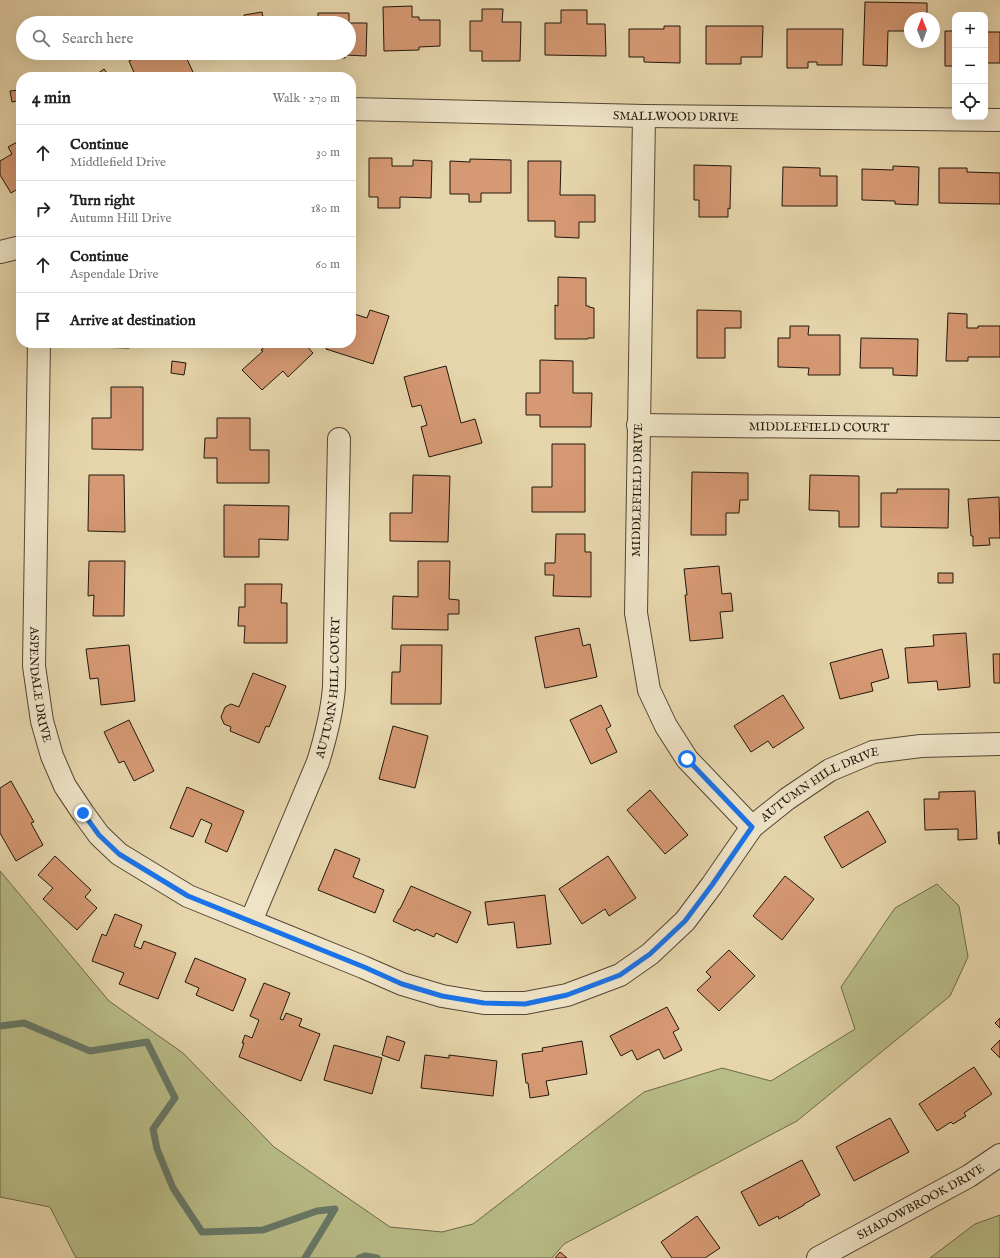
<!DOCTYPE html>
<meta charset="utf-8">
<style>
body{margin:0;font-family:"IM FELL English",serif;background:#f2f2f2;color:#222}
.controls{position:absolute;right:12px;top:12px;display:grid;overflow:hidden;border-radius:8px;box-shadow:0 4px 16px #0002}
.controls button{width:36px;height:36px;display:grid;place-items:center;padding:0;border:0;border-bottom:1px solid #e0e0e0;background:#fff;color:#222;font:20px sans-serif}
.compass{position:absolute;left:904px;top:12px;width:36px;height:36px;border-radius:50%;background:#fff;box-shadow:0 4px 16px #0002;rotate:359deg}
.stop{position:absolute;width:12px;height:12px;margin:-9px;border:3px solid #1a73e8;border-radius:50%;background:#fff}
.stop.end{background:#1a73e8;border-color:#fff;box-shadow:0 1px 4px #0008}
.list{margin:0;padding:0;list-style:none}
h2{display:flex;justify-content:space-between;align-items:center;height:52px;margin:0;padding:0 16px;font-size:17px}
h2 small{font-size:13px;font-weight:400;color:#767676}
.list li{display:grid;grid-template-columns:26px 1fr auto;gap:12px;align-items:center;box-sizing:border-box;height:56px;padding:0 16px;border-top:1px solid #e0e0e0}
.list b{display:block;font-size:15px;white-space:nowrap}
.list p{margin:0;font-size:13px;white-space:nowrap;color:#767676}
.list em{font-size:13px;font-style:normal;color:#767676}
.icon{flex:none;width:22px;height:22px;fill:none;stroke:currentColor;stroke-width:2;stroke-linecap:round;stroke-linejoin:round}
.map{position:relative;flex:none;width:1000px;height:1258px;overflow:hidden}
.search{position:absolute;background:#fff;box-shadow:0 4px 16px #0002;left:16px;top:16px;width:340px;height:44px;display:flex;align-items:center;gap:10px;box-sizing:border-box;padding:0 14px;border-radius:22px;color:#767676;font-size:15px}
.panel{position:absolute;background:#fff;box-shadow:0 4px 16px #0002;left:16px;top:72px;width:340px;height:276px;border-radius:16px}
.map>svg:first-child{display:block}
</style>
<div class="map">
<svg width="1000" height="1258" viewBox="0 0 1000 1258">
<rect width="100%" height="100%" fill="#e6d5ab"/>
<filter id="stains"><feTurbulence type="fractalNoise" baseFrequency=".005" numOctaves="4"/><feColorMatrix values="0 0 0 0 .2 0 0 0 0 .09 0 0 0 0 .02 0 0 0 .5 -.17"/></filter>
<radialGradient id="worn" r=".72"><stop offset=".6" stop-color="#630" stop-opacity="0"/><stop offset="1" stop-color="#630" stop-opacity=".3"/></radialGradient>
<path fill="#b8bc87" stroke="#6d694a" d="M0,871l109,130 74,52 91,94 116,80 52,5 31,-8 171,-132 78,-24 49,13 84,-52 -14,-42 54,-79 42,-24 22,22 9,51 -18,39 -153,125 -233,123 -12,14h-476l-26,-51 -50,-10z
M1000,1215v43h-70l45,-34z"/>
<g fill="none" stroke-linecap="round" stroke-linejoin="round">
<path stroke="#687867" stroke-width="7" d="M0,1026l24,-3 66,28 57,-9 28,56 -22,31 4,20 16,39 29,44 61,-2 54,-19 18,-2 -30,49
M359,1258l6,-2 12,2"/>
</g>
<path fill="#d59973" stroke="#22160c" d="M865,2l62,1v15h-17v13h-22l-1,35 -24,-1z
M412,6v11h7v3h21v26l-21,1v3l-35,1 -1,-44z
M482,9h21l-1,13h19l-1,39h-38v-10h-12v-30h12z
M561,10h26v14h18l1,32 -61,-1v-32h16z
M262,12l2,10 13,-2 1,3h-33l-1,-8z
M318,13h31v10h-43h12z
M349,23h18l-1,33 -21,-1v3l-22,-1v-4h26z
M664,26h16v37l-36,-1v-5h-15v-28h35z
M706,26h57l-1,31h-21v7h-35z
M787,29h56l-1,36h-25v-3h-9v6h-21z
M945,31h10v35h-10z
M985,32h15v31h-15z
M146,53h38l9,19 -9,5h-48l-7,-16z
M226,53h26l-25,4z
M261,53h17l-16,3z
M104,69l6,8h-17z
M20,90l1,10 -9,2 -2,-11z
M21,140v47l-10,6 -11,-18v-14l12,-7 -4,-7z
M369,158h23v8h21v-6l19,1 -1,37 -31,-1v11h-22v-11h-9z
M470,159l41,1v33h-30v9h-12v-8h-19v-33l20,1z
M528,161h33l-1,34h35v27h-16v16l-24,-1v-16h-27z
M694,165l37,1 -1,43 -2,-1v9h-29v-17h-5z
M893,166l26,1 -1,38 -23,-1v-3l-33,-1v-31l31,1z
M783,167l37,1v8h17v30h-55z
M939,168h28v4l33,1v31l-61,-1z
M558,277l28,1v28h3v1l5,1v30h-6v1h-33v-34l3,1z
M370,310l19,6 -16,48 -47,-15 2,-6h23v-30l16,5z
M697,310l44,1v17h-16v30h-28z
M948,313l19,1v14h11v-2h22v31h-32v4h-22z
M790,326h19l-1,9h32v40h-32l1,-7 -31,-1v-29h12z
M861,338l57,1 -1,37 -24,-1v-7h-33z
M92,343h37v5l-37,-1z
M269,343h35l9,10 -25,24 -5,-6 -21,19 -20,-20 21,-19 -2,-1z
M540,360l33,1v32h19l-1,34h-51v-12h-14v-22h14z
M172,361l14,2 -2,12 -13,-2z
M446,366l15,57 14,-4 7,24 -53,14 -8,-30 6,-2 -6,-20 -9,2 -8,-30z
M111,387h32v63l-51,-1v-31h19z
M217,418h33v32h19v33h-52v-25h-13l1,-20h12z
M552,444h33v68h-53v-25h20z
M692,472l56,1v27h-8l-1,13h-13v22h-35z
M89,475h35l1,57 -37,-1z
M413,475l37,1 -2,66 -58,-1v-28h22z
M810,475l49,1v51h-20v-16l-30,-1z
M897,489h52l-1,39 -67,-1v-34h16z
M999,497l1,41h-11l1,7 -17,1v-10h-2l-3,-37z
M224,505l65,1 -1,34 -29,-1v18h-35z
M556,534h29v18h6v45l-38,-1 1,-21h-9v-12h10z
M89,561h36l-1,55h-31l1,-21 -6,1z
M418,561h32l-1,38 10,1v14h-11v16l-56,-1 1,-33 25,1z
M719,566l3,28 9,-1 2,18 -13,1 3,26 -33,3 -5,-46h2l-3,-26z
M938,573h15v10h-15z
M245,584h37l-1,19h6v40h-43l1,-17h-7l1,-19h6z
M579,628l4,18 7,-2 7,33 -52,11 -10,-51z
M966,633l4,54 -32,3 -1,-9 -29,2 -3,-35 29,-2 -1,-11z
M129,645l6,56 -34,4 -3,-27 -8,1 -4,-30z
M401,645h41l-1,59h-50l1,-32h8z
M882,649l7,29 -18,5 2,8 -33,8 -10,-36z
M993,654h7v29h-6z
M253,673l33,13 -17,41 -3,-1 -7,17 -29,-12 1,-4 -7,-3 -3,-7 4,-10 6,-3 8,3z
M783,695l21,33 -31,20 -5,-7 -17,11 -17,-26z
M601,705l10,21 -5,3 11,23 -26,12 -21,-44z
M129,720l25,51 -20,10 -10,-20 -5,2 -15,-31z
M393,726l35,10 -13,52 -36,-9z
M11,781l23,41 -3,1 12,22 -27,16 -16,-28v-45z
M187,787l57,24 -17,41 -22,-10 7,-18 -11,-5 -8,18 -23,-9z
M650,790l38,45 -23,19 -38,-44z
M975,791l2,48 -19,1v-11l-33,1 -1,-31h15v-7z
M868,811l18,31 -44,26 -18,-31z
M998,832h2v12h-1z
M335,849l25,10 -7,18 31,13 -9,23 -57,-23z
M55,856l36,34 -6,7 12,11 -20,22 -34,-31 10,-11 -15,-13z
M608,856l28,42 -27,18 -4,-7 -23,15 -23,-35z
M785,876l29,23 -32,41 -29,-24z
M411,886l60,26 -14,31 -21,-10 -2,4 -18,-8 -1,2 -22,-10 6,-12h1z
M545,895l6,49 -34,4 -3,-26 -26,3 -3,-23z
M115,914l27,11 -8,21 7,3 3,-8 32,12 -18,46 -39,-15 5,-11 -32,-12 10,-27 4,2z
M729,950l26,26 -36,35 -22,-21 14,-13 -5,-5z
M195,958l51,21 -13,32 -37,-16 3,-7 -14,-6z
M264,983l26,10 -10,26 3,1 3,-7 16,6 -3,7 21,8 -19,47 -62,-24 5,-14h-2l3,-8 7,3 7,-18 -9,-4z
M667,1007l12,22 -6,3 9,18 -18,9 -5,-10 -22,11 -5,-10 -11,6 -11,-20z
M1000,1018v10l-5,-5z
M387,1036l18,6 -6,19 -17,-6z
M1000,1040v18l-9,-9z
M582,1041l5,33 -41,7 3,14 -19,3 -2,-15h-2l-4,-29 21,-3 -1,-3z
M334,1045l48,13 -10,36 -48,-14z
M425,1055l24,3v-3l48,6 -4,35 -72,-8z
M974,1067l18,27 -28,19 2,3 -13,8 -2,-2 -14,9 -18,-27z
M890,1118l19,34 -55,29 -18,-34z
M802,1160l18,35 -16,9v1l-25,14 -1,-3 -19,10 -18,-34z
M697,1216l23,32 -15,10h-33l-11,-16z
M560,1252l7,6h-12z"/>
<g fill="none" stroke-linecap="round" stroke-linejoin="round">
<defs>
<g id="minor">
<path id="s1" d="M351,109l293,7 356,4"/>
<path d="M644,116l-8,497 13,77 17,36 21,33 65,68"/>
<path d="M0,252l21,-5"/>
<path id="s2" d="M39,343l-5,323 8,55 10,35 13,30 18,27 16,22 20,19 69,42 175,71 39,17 40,12 42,7h41l42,-8 53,-20 30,-21 35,-33 27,-36 40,-58 35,-28 43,-29 43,-18 48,-6 79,-2"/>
<path id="s3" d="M638,425l362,4"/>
<path id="s4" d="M251,921l67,-159c8,-26 14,-49 16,-75l5,-248"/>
<path id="s5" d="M818,1258l151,-82 31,-21"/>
</g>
</defs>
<use href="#minor" stroke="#534634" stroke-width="24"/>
<use href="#minor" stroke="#efe4c8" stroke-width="22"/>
</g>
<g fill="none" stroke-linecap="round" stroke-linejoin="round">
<path stroke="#1a73e8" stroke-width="5" d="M83,813l16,22 20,19 69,42 176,71 38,17 40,12 42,7 41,1 42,-9 53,-20 30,-21 35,-33 27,-36 40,-58 -65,-68"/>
</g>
<g text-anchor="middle" stroke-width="3" stroke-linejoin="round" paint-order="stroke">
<g font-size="12" fill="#22160c" stroke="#efe4c8">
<text dy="4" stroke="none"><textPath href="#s1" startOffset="325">SMALLWOOD DRIVE</textPath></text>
<text dy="4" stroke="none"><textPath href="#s3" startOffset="181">MIDDLEFIELD COURT</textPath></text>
<text transform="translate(637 490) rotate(-89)" y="4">MIDDLEFIELD DRIVE</text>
<text dy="4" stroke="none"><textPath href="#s2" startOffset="342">ASPENDALE DRIVE</textPath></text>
<text dy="4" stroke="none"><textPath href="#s4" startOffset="248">AUTUMN HILL COURT</textPath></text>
<text dy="4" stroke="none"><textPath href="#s2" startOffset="1353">AUTUMN HILL DRIVE</textPath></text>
<text dy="4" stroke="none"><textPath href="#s5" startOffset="117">SHADOWBROOK DRIVE</textPath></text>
</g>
</g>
<rect width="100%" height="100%" filter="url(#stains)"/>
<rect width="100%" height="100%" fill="url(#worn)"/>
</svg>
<div class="controls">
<button>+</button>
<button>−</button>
<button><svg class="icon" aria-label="locate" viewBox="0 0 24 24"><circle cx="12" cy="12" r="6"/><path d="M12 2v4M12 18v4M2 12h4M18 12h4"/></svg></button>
</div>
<svg class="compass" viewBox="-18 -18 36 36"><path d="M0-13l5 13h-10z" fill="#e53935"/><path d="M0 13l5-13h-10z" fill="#767676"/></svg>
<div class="stop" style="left:687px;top:759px"></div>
<div class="stop end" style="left:83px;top:813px"></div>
<div class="search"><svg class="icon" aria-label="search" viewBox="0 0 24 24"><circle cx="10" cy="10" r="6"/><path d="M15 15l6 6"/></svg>Search here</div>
<section class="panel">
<h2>4 min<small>Walk · 270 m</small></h2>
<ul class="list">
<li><svg class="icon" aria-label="ahead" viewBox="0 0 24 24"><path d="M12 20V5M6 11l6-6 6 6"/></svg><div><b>Continue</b><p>Middlefield Drive</p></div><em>30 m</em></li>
<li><svg class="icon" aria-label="right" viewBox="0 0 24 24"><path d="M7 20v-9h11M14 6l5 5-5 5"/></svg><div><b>Turn right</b><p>Autumn Hill Drive</p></div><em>180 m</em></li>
<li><svg class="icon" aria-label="ahead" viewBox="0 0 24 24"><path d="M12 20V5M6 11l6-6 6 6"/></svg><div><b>Continue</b><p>Aspendale Drive</p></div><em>60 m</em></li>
<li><svg class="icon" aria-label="arrive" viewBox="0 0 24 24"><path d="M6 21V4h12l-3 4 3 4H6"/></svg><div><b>Arrive at destination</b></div></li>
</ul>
</section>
</div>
